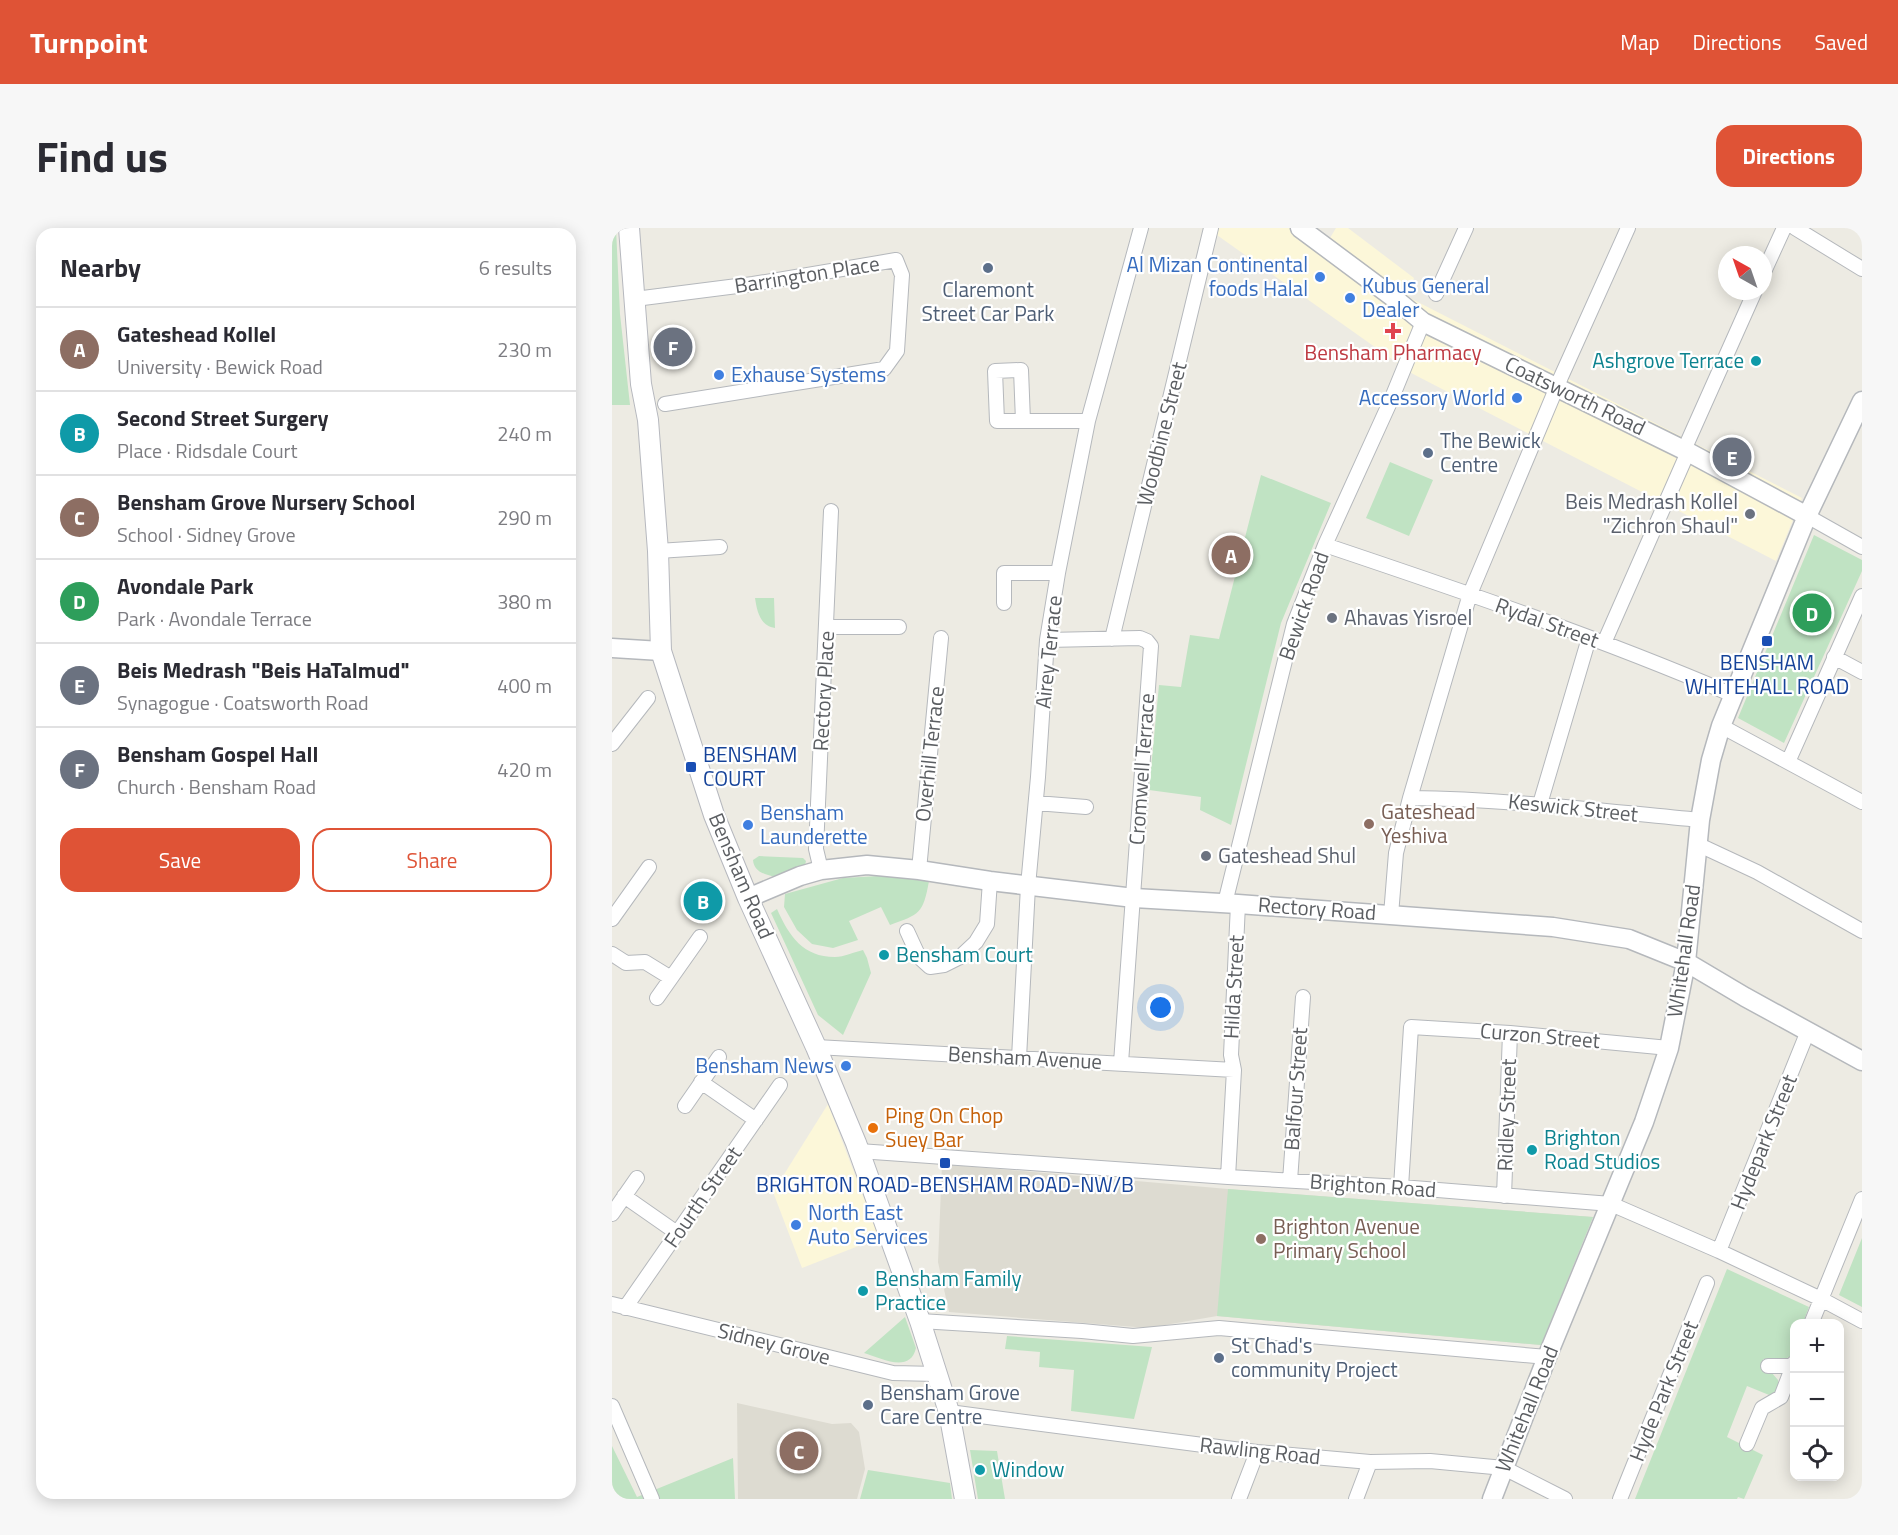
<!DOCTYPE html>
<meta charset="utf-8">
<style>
body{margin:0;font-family:"Titillium Web",sans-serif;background:#f7f7f7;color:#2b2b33}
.controls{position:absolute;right:18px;bottom:18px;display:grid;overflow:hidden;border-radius:12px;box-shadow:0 3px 15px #0003}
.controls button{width:54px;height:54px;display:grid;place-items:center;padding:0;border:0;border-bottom:2px solid #e1e1e2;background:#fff;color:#2b2b33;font:30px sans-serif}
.compass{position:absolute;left:1106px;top:18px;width:54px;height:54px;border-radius:50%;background:#fff;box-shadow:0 3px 15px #0003;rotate:320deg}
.you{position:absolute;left:549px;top:780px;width:21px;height:21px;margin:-15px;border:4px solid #fff;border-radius:50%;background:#1a73e8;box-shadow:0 0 0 9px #1a73e833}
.badge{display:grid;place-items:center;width:39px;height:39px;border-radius:50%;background:#df5336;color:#fff;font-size:20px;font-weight:700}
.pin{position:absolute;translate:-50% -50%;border:3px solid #fff;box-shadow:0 2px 6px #0006}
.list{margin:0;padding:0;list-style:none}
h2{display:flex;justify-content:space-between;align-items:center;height:78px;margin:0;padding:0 24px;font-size:26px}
h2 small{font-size:20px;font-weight:400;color:#7c7c81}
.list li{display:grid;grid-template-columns:39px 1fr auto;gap:18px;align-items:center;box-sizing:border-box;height:84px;padding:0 24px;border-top:2px solid #e1e1e2}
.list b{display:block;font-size:22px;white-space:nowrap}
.list p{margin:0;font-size:20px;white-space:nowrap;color:#7c7c81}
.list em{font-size:20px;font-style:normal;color:#7c7c81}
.actions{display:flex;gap:12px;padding:18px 24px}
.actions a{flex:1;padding:14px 0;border:2px solid #df5336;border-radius:18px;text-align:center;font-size:21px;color:#df5336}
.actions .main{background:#df5336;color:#fff}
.icon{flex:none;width:33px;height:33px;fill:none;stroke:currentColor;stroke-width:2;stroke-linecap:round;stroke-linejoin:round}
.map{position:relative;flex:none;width:1250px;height:1271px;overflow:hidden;border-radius:18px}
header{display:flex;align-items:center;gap:36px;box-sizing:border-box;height:84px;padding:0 30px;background:#df5336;color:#fff}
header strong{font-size:28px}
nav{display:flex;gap:33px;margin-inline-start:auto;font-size:21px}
.intro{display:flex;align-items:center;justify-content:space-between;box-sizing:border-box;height:144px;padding:0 36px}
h1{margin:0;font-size:42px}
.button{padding:15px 27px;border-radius:18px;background:#df5336;color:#fff;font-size:21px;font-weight:700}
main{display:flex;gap:36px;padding:0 36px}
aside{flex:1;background:#fff;border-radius:18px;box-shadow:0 3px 15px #0003}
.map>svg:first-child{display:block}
</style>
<header>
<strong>Turnpoint</strong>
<nav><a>Map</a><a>Directions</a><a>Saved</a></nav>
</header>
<div class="intro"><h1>Find us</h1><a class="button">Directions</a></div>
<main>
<aside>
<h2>Nearby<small>6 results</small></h2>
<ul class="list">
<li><span class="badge" style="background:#8d6e63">A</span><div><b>Gateshead Kollel</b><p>University · Bewick Road</p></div><em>230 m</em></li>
<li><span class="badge" style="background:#0f9aa8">B</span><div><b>Second Street Surgery</b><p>Place · Ridsdale Court</p></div><em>240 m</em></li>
<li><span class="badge" style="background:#8d6e63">C</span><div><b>Bensham Grove Nursery School</b><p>School · Sidney Grove</p></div><em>290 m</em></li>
<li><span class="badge" style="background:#2e9e5b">D</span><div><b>Avondale Park</b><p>Park · Avondale Terrace</p></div><em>380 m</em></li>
<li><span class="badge" style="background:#6b7280">E</span><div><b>Beis Medrash &quot;Beis HaTalmud&quot;</b><p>Synagogue · Coatsworth Road</p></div><em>400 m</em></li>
<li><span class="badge" style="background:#6b7280">F</span><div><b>Bensham Gospel Hall</b><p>Church · Bensham Road</p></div><em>420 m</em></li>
</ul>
<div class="actions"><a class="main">Save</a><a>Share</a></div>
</aside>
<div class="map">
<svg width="1250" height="1271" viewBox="0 0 1250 1271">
<rect width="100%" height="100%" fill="#edebe3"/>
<path fill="#fcf7d9" d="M595,0h107l16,10 6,-10h12l66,50 -6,19 394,201 -26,63 -363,-187z
M216,876l51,134 -77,30 -29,-76z"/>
<path fill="#dddbd1" d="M330,936l286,25 365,28 -52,128 -324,-29 -69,12 -199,-16 -11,-50z
M125,1175l95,21 19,-1 8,9 6,37 -8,30h-119z"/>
<path fill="#c0e3c3" d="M0,0h4l4,86 10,91h-18z
M778,234l43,18 -24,56 -43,-18z
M649,247l70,28 -50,120 -50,202 -31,-15 1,-13 -52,-7 10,-105 22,2 9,-52 29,4z
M1202,307l48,25v11l-78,172 -46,-25z
M143,370h19l1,30c-15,-2 -18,-17 -20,-30z
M147,628l44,2 3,3 -1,4 -30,12c-11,-3 -21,-5 -22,-17z
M267,648l50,5c-6,33 -9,33 -39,44l-9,-18 -32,14 9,19 -25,8 -21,-4 -15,-14 -13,-23 1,-13 58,-16z
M165,681c12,27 26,48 58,48 9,0 19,-5 28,-7l4,8 4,15 -28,62 -25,-20 -47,-102z
M616,961l365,28 -52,128 -324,-29z
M1250,1010v69l-23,-12z
M1115,1041l82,38 -6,16 -9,1v22l-3,10 -6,3h-22l1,13 8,1 6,7 1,8 -5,9 -27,-11 -20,51 36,18 -19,44 -6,-2 -1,2h-102z
M293,1089l11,31c-6,26 -35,10 -52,5z
M395,1108l145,11 -18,72 -63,-8 3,-41 -35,-3 1,-15 -35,-3z
M0,1218l25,51 96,-39 2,41h-123z
M358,1222l27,1 8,48h-27z
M256,1242l82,13 2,16h-92z"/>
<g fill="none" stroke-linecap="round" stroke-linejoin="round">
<defs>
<path id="minor" d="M1183,0l67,41
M1151,46l21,-46
M824,66l30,-66
M23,71l118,-15 143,-24 6,15 -5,76 -13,18 -219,35
M411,193l-2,-51 -26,1 2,50h91
M1072,222l71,-159
M1195,288l55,31
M713,317c137,46 275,93 408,150
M46,323l62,-4
M392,375v-30h54
M215,399h72
M500,411l99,-411
M435,412l93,-2 7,3 4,5 -30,417
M992,415l84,-191
M1222,429l28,15
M1109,498l141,76
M0,516l36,-46
M1176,534l74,-166
M798,570c97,1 193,13 290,22
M424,575l50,4
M928,576l49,-166
M1085,616l60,28 105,59
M209,642l-5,-21 15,-338
M307,642l22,-232
M613,675l69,-279 31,-79 66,-145 32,-78
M779,687l5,-62 14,-55 60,-204 91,-217 67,-149
M0,691l37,-52
M295,703l12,26 11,10 14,-2 16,-8 16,-15 11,-18 3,-43
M0,726l14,9 19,-1 26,16
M45,770l43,-61
M204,819l418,23
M407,830l9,-172 10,-109 9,-137 11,-67 30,-152 53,-193
M89,854l55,38
M73,878l34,-49
M247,923l369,26 173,10 210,17 108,47 102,48 41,22
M616,949l6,-107 -3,-15 7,-151
M678,953l13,-184
M789,959l10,-160 99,6 159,15
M12,968l53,37
M892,968l6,-163
M0,986l25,-36
M1107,1023l89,-220
M0,1076l281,69 44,1
M13,1080l155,-223
M308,1093l162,10 51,5 86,-8 328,29
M1199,1096l51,-125
M1156,1138h25
M0,1178l40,93
M337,1184l308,40 113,10 60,-1 74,7 61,31
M1135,1216l15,-36 19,-11 13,-34
M627,1271l18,-47
M744,1271l14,-37
M1008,1271l87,-216"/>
<path id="tertiary" d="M688,0l94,70 29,24 265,130 119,64
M0,420l49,3
M136,670l52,-22 21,-6 46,-5 52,5 71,11 144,17 104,6 315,23 76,12 57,23 59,35 117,64
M880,1271l55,-142 97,-235 25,-74 17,-86 14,-142 11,-60 10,-34 86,-210 55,-115"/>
<path id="secondary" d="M17,0l12,156 7,36 10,131 3,100 53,164 34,83 68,149 40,96 27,75 37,103 29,91 16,87"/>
</defs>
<use href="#minor" stroke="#b5b8bc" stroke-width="16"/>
<use href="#tertiary" stroke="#b5b8bc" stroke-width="21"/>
<use href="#secondary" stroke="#b6b8be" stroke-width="22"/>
<use href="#minor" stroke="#fff" stroke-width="14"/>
<use href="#tertiary" stroke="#fff" stroke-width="18"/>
<use href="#secondary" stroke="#fff" stroke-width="20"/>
</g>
<g fill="#5c6f8a" stroke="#fff" stroke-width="2">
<circle cx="376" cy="40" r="6"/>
<circle cx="816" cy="225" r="6"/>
<circle cx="607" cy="1130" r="6"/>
<circle cx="256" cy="1177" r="6"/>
</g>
<g fill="#3f7fe0" stroke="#fff" stroke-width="2">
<circle cx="708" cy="49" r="6"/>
<circle cx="738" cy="70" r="6"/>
<circle cx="107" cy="147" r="6"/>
<circle cx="905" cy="170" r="6"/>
<circle cx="136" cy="597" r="6"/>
<circle cx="234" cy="838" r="6"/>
<circle cx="184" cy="997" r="6"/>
</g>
<path fill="#e0444e" stroke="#fff" stroke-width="2" d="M778 94h6v6h6v6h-6v6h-6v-6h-6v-6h6z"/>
<g fill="#0f9aa8" stroke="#fff" stroke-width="2">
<circle cx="1144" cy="133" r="6"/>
<circle cx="272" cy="727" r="6"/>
<circle cx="920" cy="922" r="6"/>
<circle cx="251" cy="1063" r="6"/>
<circle cx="368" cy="1242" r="6"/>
</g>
<g fill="#6b7280" stroke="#fff" stroke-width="2">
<circle cx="1138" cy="286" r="6"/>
<circle cx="720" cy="390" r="6"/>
<circle cx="594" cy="628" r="6"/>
</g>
<g fill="#1a4fb4" stroke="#fff" stroke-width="2">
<rect x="1149" y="407" width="12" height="12" rx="3"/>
<rect x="73" y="533" width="12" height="12" rx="3"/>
<rect x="327" y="929" width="12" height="12" rx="3"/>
</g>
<g fill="#8d6e63" stroke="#fff" stroke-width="2">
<circle cx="757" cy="596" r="6"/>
<circle cx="649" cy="1011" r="6"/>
</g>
<circle fill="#e8710a" stroke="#fff" stroke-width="2" cx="261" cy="900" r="6"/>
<g text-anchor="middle" stroke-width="4.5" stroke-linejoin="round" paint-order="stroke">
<g font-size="21" fill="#366cbe" stroke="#fff" text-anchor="start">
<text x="696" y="44" text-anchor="end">Al Mizan Continental<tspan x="696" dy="24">foods Halal</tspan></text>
<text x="750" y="65">Kubus General<tspan x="750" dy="24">Dealer</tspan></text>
<text x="119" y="154">Exhause Systems</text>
<text x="893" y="177" text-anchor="end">Accessory World</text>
<text x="148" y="592">Bensham<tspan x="148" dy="24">Launderette</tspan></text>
<text x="222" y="845" text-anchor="end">Bensham News</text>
<text x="196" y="992">North East<tspan x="196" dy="24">Auto Services</tspan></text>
</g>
<g font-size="21" fill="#5b5e62" stroke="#fff">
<text transform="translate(195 47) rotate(-9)" y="7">Barrington Place</text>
<text transform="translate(963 168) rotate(26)" y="7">Coatsworth Road</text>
<text transform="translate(550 206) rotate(-76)" y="7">Woodbine Street</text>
<text transform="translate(692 378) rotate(-71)" y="7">Bewick Road</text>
<text transform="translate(935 395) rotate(20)" y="7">Rydal Street</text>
<text transform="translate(437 424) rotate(-84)" y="7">Airey Terrace</text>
<text transform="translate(212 463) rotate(-87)" y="7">Rectory Place</text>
<text transform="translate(318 526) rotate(-84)" y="7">Overhill Terrace</text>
<text transform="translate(530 541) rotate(-86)" y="7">Cromwell Terrace</text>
<text transform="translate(961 580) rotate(6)" y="7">Keswick Street</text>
<text transform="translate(129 648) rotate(67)" y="7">Bensham Road</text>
<text transform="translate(705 681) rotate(4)" y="7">Rectory Road</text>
<text transform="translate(1072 723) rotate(-82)" y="7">Whitehall Road</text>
<text transform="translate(622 759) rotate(-87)" y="7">Hilda Street</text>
<text transform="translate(928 808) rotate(5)" y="7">Curzon Street</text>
<text transform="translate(413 830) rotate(3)" y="7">Bensham Avenue</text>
<text transform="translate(684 861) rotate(-86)" y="7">Balfour Street</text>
<text transform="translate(895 887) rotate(-88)" y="7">Ridley Street</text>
<text transform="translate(1152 914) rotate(-68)" y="7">Hydepark Street</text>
<text transform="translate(761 958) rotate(4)" y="7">Brighton Road</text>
<text transform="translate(91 969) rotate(-55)" y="7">Fourth Street</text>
<text transform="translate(162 1116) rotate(14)" y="7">Sidney Grove</text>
<text transform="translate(1052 1163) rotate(-68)" y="7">Hyde Park Street</text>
<text transform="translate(915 1181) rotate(-68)" y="7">Whitehall Road</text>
<text transform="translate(648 1223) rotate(6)" y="7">Rawling Road</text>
</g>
<g font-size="21" fill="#4e5e75" stroke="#fff" text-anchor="start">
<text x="376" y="69" text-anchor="middle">Claremont<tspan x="376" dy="24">Street Car Park</tspan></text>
<text x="828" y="220">The Bewick<tspan x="828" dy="24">Centre</tspan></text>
<text x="619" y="1125">St Chad's<tspan x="619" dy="24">community Project</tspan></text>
<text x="268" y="1172">Bensham Grove<tspan x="268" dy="24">Care Centre</tspan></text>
</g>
<g font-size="21" fill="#be3a42" stroke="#fff">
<text x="781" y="132">Bensham Pharmacy</text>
</g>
<g font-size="21" fill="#0d838f" stroke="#fff" text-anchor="start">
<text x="1132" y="140" text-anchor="end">Ashgrove Terrace</text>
<text x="284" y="734">Bensham Court</text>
<text x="932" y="917">Brighton<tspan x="932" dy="24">Road Studios</tspan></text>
<text x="263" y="1058">Bensham Family<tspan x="263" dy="24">Practice</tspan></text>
<text x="380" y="1249">Window</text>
</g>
<g font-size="21" fill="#5b616d" stroke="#fff" text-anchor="start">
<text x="1126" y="281" text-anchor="end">Beis Medrash Kollel<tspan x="1126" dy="24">"Zichron Shaul"</tspan></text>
<text x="732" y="397">Ahavas Yisroel</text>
<text x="606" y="635">Gateshead Shul</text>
</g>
<g font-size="21" fill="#164399" stroke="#fff">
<text x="1155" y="442">BENSHAM<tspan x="1155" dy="24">WHITEHALL ROAD</tspan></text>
<text x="91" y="534" text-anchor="start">BENSHAM<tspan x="91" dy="24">COURT</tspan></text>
<text x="333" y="964">BRIGHTON ROAD-BENSHAM ROAD-NW/B</text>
</g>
<g font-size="21" fill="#785e54" stroke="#fff" text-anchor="start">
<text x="769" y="591">Gateshead<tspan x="769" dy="24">Yeshiva</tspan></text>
<text x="661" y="1006">Brighton Avenue<tspan x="661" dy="24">Primary School</tspan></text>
</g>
<g font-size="21" fill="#c56008" stroke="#fff" text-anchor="start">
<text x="273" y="895">Ping On Chop<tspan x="273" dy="24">Suey Bar</tspan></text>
</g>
</g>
</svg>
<div class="controls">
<button>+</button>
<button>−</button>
<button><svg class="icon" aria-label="locate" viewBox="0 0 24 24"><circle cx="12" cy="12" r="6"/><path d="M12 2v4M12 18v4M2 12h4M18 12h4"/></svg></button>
</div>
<svg class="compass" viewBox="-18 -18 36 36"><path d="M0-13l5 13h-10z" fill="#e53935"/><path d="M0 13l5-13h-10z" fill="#7c7c81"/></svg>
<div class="you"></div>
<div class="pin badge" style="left:619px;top:327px;background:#8d6e63">A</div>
<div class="pin badge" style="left:91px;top:673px;background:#0f9aa8">B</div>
<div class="pin badge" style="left:187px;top:1223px;background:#8d6e63">C</div>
<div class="pin badge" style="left:1200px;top:385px;background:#2e9e5b">D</div>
<div class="pin badge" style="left:1120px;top:229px;background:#6b7280">E</div>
<div class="pin badge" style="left:61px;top:119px;background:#6b7280">F</div>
</div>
</main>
